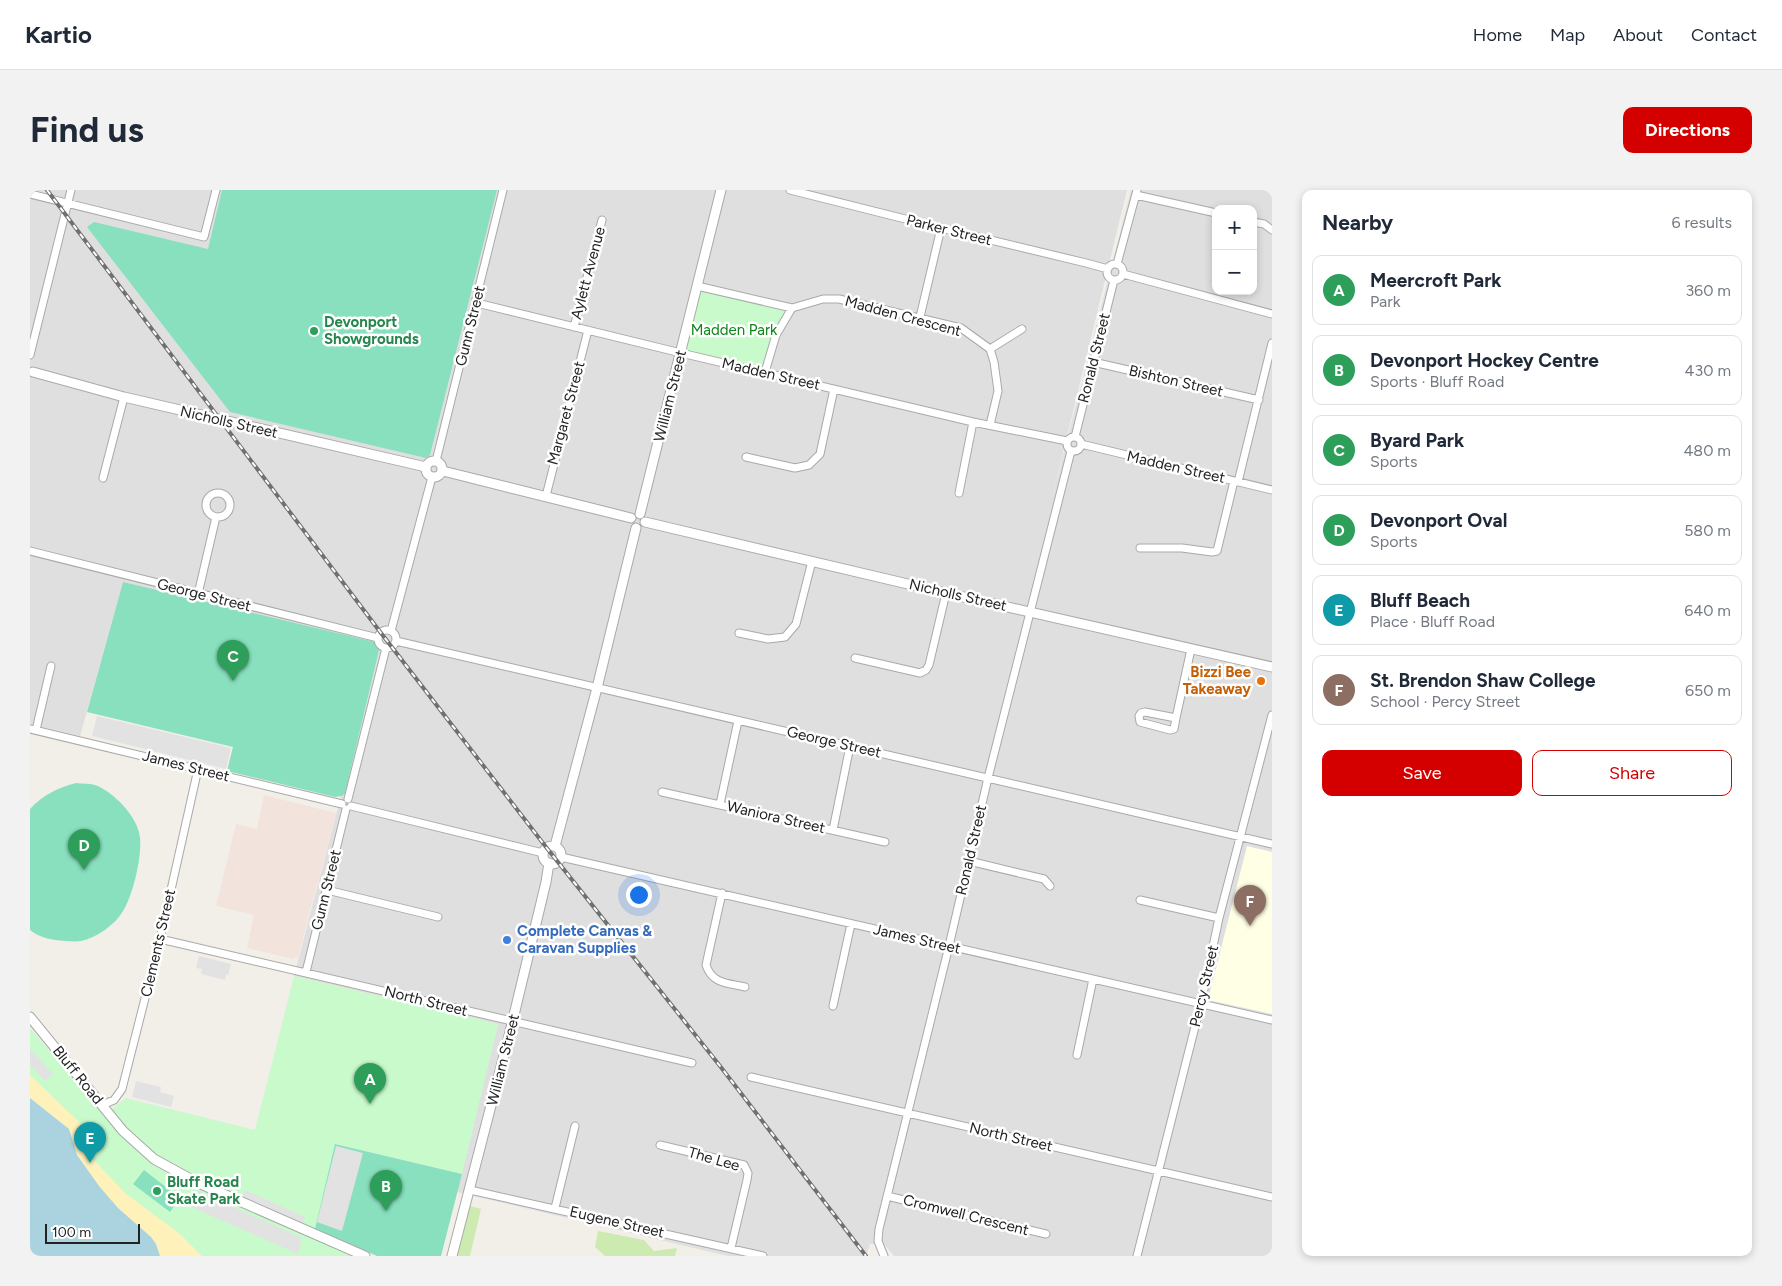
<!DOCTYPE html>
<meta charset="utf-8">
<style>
body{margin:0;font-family:Figtree,sans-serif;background:#f2f2f3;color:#1f2937}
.controls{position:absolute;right:15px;top:15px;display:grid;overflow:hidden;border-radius:10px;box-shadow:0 2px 8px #0003}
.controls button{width:45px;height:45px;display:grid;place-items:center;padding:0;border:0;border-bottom:1px solid #e0e1e3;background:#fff;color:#1f2937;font:25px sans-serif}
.scale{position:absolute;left:15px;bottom:12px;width:95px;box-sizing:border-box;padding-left:5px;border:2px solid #222;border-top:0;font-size:14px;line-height:18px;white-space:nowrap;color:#222;-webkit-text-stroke:4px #fff;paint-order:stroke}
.you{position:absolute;left:608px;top:704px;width:18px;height:18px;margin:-12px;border:4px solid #fff;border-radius:50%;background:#1a73e8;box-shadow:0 0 0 8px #1a73e833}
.badge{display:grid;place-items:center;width:32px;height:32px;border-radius:50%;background:#d40000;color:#fff;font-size:16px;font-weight:700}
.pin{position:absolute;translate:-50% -41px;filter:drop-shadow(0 1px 2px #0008)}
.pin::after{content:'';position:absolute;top:26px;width:18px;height:15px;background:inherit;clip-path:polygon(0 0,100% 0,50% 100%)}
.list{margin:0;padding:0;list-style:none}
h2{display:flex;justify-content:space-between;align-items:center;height:65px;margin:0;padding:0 20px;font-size:21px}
h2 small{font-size:16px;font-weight:400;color:#747a83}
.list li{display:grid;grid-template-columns:32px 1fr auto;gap:15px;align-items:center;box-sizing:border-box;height:70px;margin:0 10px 10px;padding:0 10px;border:1px solid #e0e1e3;border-radius:10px}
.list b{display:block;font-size:19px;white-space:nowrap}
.list p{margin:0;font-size:16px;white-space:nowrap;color:#747a83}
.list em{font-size:16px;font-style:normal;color:#747a83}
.actions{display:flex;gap:10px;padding:15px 20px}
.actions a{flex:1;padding:11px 0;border:1px solid #d40000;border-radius:10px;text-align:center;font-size:18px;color:#d40000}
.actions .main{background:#d40000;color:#fff}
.map{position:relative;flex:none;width:1242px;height:1066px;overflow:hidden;border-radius:10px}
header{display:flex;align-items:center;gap:30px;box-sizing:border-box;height:70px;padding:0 25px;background:#fff;border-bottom:1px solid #e0e1e3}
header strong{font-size:24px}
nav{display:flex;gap:28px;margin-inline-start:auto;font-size:18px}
.intro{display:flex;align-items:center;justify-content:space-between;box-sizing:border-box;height:120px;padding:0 30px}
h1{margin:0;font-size:35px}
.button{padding:12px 22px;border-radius:10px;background:#d40000;color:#fff;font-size:18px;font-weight:700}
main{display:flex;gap:30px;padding:0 30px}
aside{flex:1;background:#fff;border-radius:10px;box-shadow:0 2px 8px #0003}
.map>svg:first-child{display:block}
</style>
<header>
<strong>Kartio</strong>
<nav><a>Home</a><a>Map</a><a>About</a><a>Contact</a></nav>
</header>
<div class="intro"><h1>Find us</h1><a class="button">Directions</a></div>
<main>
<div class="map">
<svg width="1242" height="1066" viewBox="0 0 1242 1066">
<rect width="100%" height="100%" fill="#f2efe9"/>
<path fill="#e0dfdf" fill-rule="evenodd" d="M0,0h1097l-76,312 80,-312h141v1066h-378l-10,-12h-14l-4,12h-138l-271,-64 41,-168 -204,-48 85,-326 -256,-68 -43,154 -50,-12zM1186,19h37v82h-37z"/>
<path fill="#ffffe5" d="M1217,656l25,6v162l-64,-14z"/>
<path fill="#f3e3dd" d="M234,605l72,18 -38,144 -5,2 -46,-11 7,-33 -38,-9 20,-82 21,5z"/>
<path fill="#cdebb0" d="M440,1016l11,3 -11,47h-14z
M568,1041l46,9 10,11 23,-3 -2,8h-70l-10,-9z"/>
<path fill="#fff1ba" d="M0,885l51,49 6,12 5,22 88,76 22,22h-42l-4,-12 -5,-7 -33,-29 -19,-22 -22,-31 -8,-26 -39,-31z"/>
<path fill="#c8facc" d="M667,96l95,22 -16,27 -11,37 -84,-19z
M264,786l204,48 -36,150 -126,-30 -21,85 -160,-70 -45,-49 16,-12 129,32z
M0,838l73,86 46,47 205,95h-152l-22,-22 -55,-41 -33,-35 -5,-22 -6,-12 -51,-49z"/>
<path fill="#88e0be" d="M192,0h275l-67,265 -4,3 -196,-46 -143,-185 7,-5 114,27z
M93,392l252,60 3,2 1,6 -34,143 -3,3 -7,1 -108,-26 6,-24 -146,-35z
M46,593c6,1 13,0 19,2 18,6 44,33 45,53 2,19 -7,57 -17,73 -8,14 -27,27 -42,30 -5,1 -11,0 -16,0 -13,-1 -25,-3 -35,-11v-121c13,-14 27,-21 46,-26z
M305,954l127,30 -21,82h-64l-62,-27z
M114,980l36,28 -10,14 -37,-28z"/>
<path fill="#e2e2e2" d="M67,526l134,32 -5,21 -134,-33z
M169,766l32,8 -3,11h-2l-1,5 -24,-6 1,-5 -6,-1z
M0,859l23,25 -8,7 -15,-16z
M106,891l25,6 -1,5 14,4 -3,11 -39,-10z
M306,956l27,7 -21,78 -25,-9z
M215,1000l60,27 -3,7 -60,-27z
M168,1001l104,47 -4,16 -109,-48z"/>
<path fill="#aad3df" d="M0,908l39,31 8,26 22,31 19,22 33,29 5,7 4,12h-130z"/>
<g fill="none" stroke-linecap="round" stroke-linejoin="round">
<defs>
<path id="minor" d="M760,0l151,38 145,35 22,6
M0,4l174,43 12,-47
M1106,5l80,18
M1223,32l11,2 8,6
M1077 82a8 8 0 1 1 16 0a8 8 0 1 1-16 0Z
M1087,74l20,-74
M1093,84l149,40
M667,96l95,22
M447,113l204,50 292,69 94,19
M890,127l21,-89
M544,137l28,-107
M960,159l32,-20
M0,165l41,-165
M1063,172l166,38
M735,182l11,-37 16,-27 31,-9h16l122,29 29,21 4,13 4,29 -8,34
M1037 254a7 7 0 1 1 14 0a7 7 0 1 1-14 0Z
M1045,247l39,-157
M1051,254l191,46
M716,267l49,11 14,-3 11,-11 14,-65
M406,271l67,-271
M73,288l21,-81
M1208,292l34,-139
M929,303l14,-71
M176 315a12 12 0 1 1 24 0a12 12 0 1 1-24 0Z
M516,306l42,-166
M1110,358h42l30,4 5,-1 17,-70
M0,361l348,87
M168,404l18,-77
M348 449a9 9 0 1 1 18 0a9 9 0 1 1-18 0Z
M361,441l41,-154
M709,443l29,6 17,-2 11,-13 16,-63
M366,451l876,203
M825,468l65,15 6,-3 3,-5 17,-72
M1146,528l-31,-6 -4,1 -2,3 1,6 30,8 4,-1 2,-11 15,-69
M0,539l312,75
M6,540l15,-64
M632,602l223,50
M318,609l38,-151
M690,614l18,-83
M321,616l192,47
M803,640l17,-84
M531,667l711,163
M939,671l75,18 6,7
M297,700l111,27
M692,703l-16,72c6,19 22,18 39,22
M1110,710l79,18
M130,749l532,124
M276,782l40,-163
M803,816l18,-82
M1047,865l16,-76
M721,887l521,120
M72,915l12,-5 8,-11 38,-150 38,-170
M630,955l84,20 4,8 -1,7 -16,68
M440,1000l293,66
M857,1006l159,38
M525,1018l20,-82
M854,1066l-6,-15 1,-12 70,-283 39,-168 83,-327
M1107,1066l64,-253 18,-85 53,-203"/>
<path id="tertiary" d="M3,182l91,25 302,70
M396 279a8 8 0 1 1 16 0a8 8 0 1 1-16 0Z
M413,281l188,47
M610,324l81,-324
M615,332l301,71 326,74
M513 665a9 9 0 1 1 18 0a9 9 0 1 1-18 0Z
M525,656l42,-158 39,-160
M0,827l93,114 31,28 42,23 169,74
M422,1066l56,-216 38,-158 3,-19"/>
</defs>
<use href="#minor" stroke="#a9a9a9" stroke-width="9"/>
<use href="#tertiary" stroke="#a9a9a9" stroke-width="11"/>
<use href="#minor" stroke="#fff" stroke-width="7"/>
<use href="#tertiary" stroke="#fff" stroke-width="9"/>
<defs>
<path id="rail" d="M17,0l334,443 165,214 174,219 146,190"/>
</defs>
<use href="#rail" stroke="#707070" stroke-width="4"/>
<use href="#rail" stroke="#fff" stroke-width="2" stroke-dasharray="5.5" stroke-linecap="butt"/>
</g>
<g fill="#2e9e5b" stroke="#fff" stroke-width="2">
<circle cx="284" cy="141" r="5"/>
<circle cx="127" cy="1001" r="5"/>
</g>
<circle fill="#e8710a" stroke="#fff" stroke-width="2" cx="1231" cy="491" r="5"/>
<circle fill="#3f7fe0" stroke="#fff" stroke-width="2" cx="477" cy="750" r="5"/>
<g text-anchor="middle" stroke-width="5" stroke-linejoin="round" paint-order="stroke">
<g font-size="15" fill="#222" stroke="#fff">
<text transform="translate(919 40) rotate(14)" y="5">Parker Street</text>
<text transform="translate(558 83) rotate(-75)" y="5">Aylett Avenue</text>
<text transform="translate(873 126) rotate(15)" y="5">Madden Crescent</text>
<text transform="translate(440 136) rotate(-76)" y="5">Gunn Street</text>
<text transform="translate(1064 168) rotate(-76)" y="5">Ronald Street</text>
<text transform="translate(741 184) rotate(13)" y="5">Madden Street</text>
<text transform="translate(1146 191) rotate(13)" y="5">Bishton Street</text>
<text transform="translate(640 206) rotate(-76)" y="5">William Street</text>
<text transform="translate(536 223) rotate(-75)" y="5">Margaret Street</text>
<text transform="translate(199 232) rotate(13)" y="5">Nicholls Street</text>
<text transform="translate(1146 277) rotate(13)" y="5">Madden Street</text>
<text transform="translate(174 405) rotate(14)" y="5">George Street</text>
<text transform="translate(928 405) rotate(13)" y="5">Nicholls Street</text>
<text transform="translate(804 552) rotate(13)" y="5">George Street</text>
<text transform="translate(156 576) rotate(14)" y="5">James Street</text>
<text transform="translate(746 627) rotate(13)" y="5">Waniora Street</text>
<text transform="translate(941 660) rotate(-77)" y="5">Ronald Street</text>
<text transform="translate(296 700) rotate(-76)" y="5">Gunn Street</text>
<text transform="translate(887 749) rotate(13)" y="5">James Street</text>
<text transform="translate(128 753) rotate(-77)" y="5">Clements Street</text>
<text transform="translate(1174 796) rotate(-77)" y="5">Percy Street</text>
<text transform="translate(396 811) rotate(14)" y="5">North Street</text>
<text transform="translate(473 870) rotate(-76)" y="5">William Street</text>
<text transform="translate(48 885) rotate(51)" y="5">Bluff Road</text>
<text transform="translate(981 947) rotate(13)" y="5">North Street</text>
<text transform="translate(684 969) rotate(16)" y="5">The Lee</text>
<text transform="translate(936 1025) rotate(14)" y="5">Cromwell Crescent</text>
<text transform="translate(587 1032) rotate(13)" y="5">Eugene Street</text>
</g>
<g font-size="15" font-weight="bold" fill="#27864d" stroke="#fff" text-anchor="start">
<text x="294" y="137">Devonport<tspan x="294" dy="17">Showgrounds</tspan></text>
<text x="137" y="997">Bluff Road<tspan x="137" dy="17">Skate Park</tspan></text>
</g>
<g font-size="15" fill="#0c8416" stroke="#fff">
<text x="704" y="145">Madden Park</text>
</g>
<g font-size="15" font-weight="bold" fill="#c56008" stroke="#fff" text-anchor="end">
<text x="1221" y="487">Bizzi Bee<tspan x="1221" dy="17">Takeaway</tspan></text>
</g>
<g font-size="15" font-weight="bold" fill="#366cbe" stroke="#fff" text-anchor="start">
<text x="487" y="746">Complete Canvas &amp;<tspan x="487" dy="17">Caravan Supplies</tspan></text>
</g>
</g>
</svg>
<div class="controls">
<button>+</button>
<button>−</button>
</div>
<div class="scale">100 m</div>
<div class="you"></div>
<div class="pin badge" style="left:340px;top:914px;background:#2e9e5b">A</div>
<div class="pin badge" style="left:356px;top:1021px;background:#2e9e5b">B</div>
<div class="pin badge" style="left:203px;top:491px;background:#2e9e5b">C</div>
<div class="pin badge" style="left:54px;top:680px;background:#2e9e5b">D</div>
<div class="pin badge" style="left:60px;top:973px;background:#0f9aa8">E</div>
<div class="pin badge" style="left:1220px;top:736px;background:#8d6e63">F</div>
</div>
<aside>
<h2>Nearby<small>6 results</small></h2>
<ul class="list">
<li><span class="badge" style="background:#2e9e5b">A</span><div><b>Meercroft Park</b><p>Park</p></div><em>360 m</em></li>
<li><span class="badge" style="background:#2e9e5b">B</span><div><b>Devonport Hockey Centre</b><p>Sports · Bluff Road</p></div><em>430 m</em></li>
<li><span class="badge" style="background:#2e9e5b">C</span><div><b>Byard Park</b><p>Sports</p></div><em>480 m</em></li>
<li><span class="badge" style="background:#2e9e5b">D</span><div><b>Devonport Oval</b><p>Sports</p></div><em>580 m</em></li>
<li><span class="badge" style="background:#0f9aa8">E</span><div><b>Bluff Beach</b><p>Place · Bluff Road</p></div><em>640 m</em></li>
<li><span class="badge" style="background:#8d6e63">F</span><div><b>St. Brendon Shaw College</b><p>School · Percy Street</p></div><em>650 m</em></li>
</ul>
<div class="actions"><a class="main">Save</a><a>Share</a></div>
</aside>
</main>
